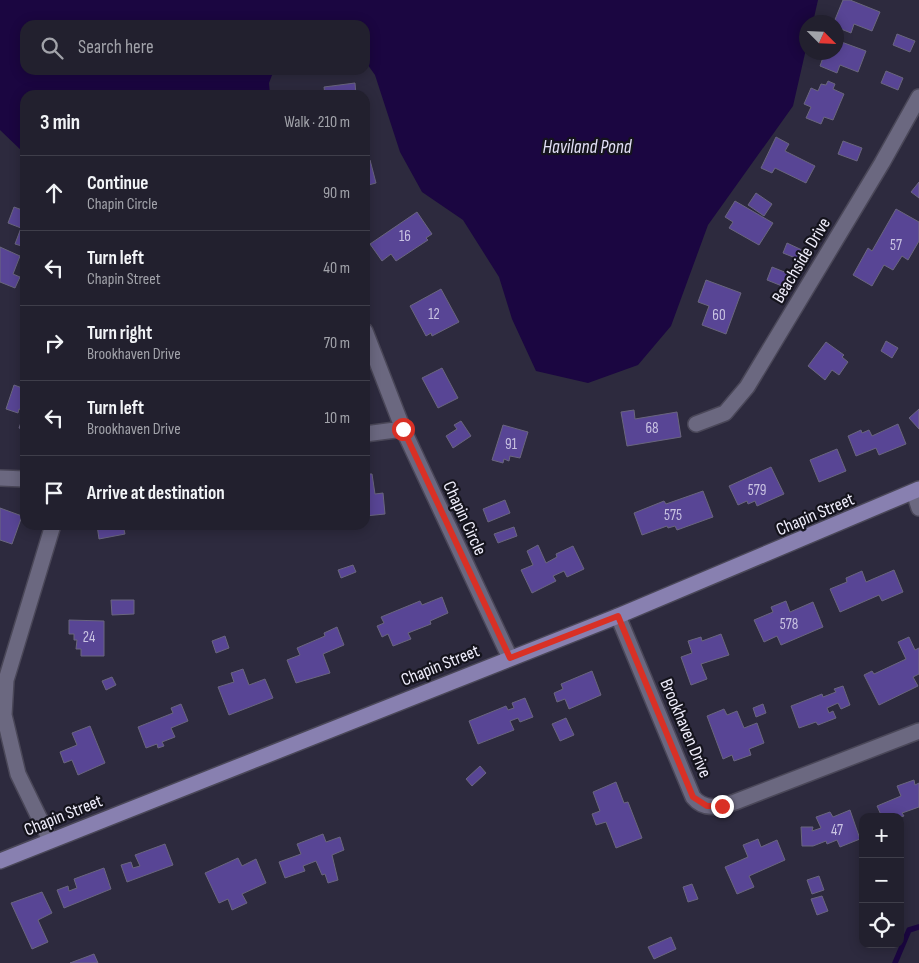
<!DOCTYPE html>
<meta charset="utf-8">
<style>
body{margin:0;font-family:"Sofia Sans Condensed",sans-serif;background:#2e2d3a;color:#f1f3f6}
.controls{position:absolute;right:15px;bottom:15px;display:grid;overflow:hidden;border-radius:10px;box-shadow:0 2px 12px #0003}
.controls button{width:45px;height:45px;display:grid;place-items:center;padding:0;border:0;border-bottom:1px solid #3f3e4a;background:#22202e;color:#f1f3f6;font:25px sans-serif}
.compass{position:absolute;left:799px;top:15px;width:45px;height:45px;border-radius:50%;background:#22202e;box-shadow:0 2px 12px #0003;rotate:114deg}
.stop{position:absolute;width:15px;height:15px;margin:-11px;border:4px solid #d93025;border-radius:50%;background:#fff}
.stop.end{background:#d93025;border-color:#fff;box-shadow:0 1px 5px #0008}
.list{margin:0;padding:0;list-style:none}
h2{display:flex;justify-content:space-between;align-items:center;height:65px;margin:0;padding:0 20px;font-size:21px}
h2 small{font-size:16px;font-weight:400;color:#a2a3aa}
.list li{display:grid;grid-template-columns:32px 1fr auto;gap:15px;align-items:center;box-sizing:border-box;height:75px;padding:0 20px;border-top:1px solid #3f3e4a}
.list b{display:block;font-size:19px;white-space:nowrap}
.list p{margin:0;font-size:16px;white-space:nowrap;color:#a2a3aa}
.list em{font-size:16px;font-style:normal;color:#a2a3aa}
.icon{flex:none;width:28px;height:28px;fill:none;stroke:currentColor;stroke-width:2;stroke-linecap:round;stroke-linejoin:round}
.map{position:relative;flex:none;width:919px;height:963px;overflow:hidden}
.search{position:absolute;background:#22202e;box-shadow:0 2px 12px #0003;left:20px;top:20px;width:350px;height:55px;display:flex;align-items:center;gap:12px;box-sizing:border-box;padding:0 18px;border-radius:15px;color:#a2a3aa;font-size:19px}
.panel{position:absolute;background:#22202e;box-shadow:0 2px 12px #0003;left:20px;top:90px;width:350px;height:440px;border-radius:15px}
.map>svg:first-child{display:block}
</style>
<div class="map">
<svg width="919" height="963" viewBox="0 0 919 963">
<rect width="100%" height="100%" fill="#2d2a3e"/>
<path fill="#1b0641" d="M0,0h818l-5,22h-7v27l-13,57 -85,119 -37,101 -33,39 -50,18 -52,-12 -24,-52 -13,-42 -36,-57 -41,-28 -22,-40 -25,-77 -10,-14v-36l-73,-2 -1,2h-266v45h249l-5,13 1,12h-245v59l-25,-24z"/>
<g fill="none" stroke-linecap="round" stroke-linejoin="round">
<path stroke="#1b0641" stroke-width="5.5" d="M895,963l14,-33 10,-3"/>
</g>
<path fill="#584595" stroke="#6a667e" d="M843,0h7l30,12 -8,19 -18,-7 -3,9 -15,-6v-5h-2z
M897,34l18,7 -5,11 -17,-7z
M836,40l30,11 -8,21 -18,-7 -3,8 -17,-7 5,-14h11z
M886,71l17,7 -5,12 -17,-7z
M828,81l7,3 -2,5 11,5 -11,26 -9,-3 -3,7 -15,-6 5,-11 -7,-3 7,-16 7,3 3,-7 5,1z
M355,83l1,12h-31l-1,-8z
M776,137l13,7 -4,7 30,15 -9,17 -31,-15 -3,5 -11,-5z
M843,141l19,7 -5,13 -19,-7z
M370,160l6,23 -11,3v-25z
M919,182v16l-8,-6z
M756,193l16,11 -8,12 -16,-11z
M735,201l38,22 -14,22 -30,-17 4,-6 -8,-5z
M14,207l11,4 -2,15 2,1v20l-10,-3 6,-16 -13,-5z
M896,209l23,13v19l-11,19 -6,-4 -9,14 -9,-5 -12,21 -19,-11 15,-27 4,3z
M417,212l15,22 -6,4 2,2 -32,21 -5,-7 -9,7 -12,-17z
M787,243l15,7 -4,9 -15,-6z
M0,247l20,9 -7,18 7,3 -5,11 -15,-6z
M772,267l20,8 -5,13 -20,-8z
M706,280l35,13 -15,41 -24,-9 7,-19 -11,-4z
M441,289l18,33 -27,14 -1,-3 -5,3 -16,-30z
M886,341l12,7 -6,10 -11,-7z
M826,342l18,13 -2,2 6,5 -9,13 -7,-5 -7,10 -17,-14z
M442,368l16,30 -20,10 -16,-30z
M14,385l11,4v22l-6,-2 -1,4 -12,-4z
M919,409v20l-10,-11z
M634,410l1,9 42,-7 4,25 -54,9 -6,-34z
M23,417l2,1v12l-6,-2z
M461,421l10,15 -18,12 -7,-12 11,-7 -3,-4z
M898,424l8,20 -27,11 -3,-7 -20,8 -8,-20 13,-6 1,3 7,-3 3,6z
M503,425l25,7 -8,26 -10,-2 -1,5 -5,-2 -1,4 -11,-3z
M837,449l9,22 -27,11 -9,-22z
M771,467l13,27 -27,12 -2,-5 -7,3 -1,-3 -9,4 -9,-19z
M365,474h7l3,20 8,-1 2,21 -20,2z
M703,491l10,26 -36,13 -2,-4 -7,2 -1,-2 -25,9 -8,-22 30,-12 2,3z
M505,500l5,13 -22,9 -5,-13z
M0,508l22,8 -10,28 -12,-4z
M97,525h26l2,9 -26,5z
M514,527l3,9 -19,7 -4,-9z
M538,545l8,18 11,-6 -1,-3 17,-8 11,23 -17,8 -3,-6 -11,5 3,5 -24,12 -11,-23 12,-5 -6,-14z
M353,565l3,7 -15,6 -3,-8z
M894,570l9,22 -21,9 -3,-6 -39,17 -10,-23 17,-7 -1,-4 16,-7 4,11z
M442,597l6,16 -18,8 1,3 -23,9 3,6 -18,7 -5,-12 -6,3 -5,-11 7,-3 -3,-6 39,-16 2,4z
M111,600h23v14l-22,1z
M786,601l4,11 23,-10 10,25 -42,18 -4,-9 -13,6 -10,-22 19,-8 -2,-5z
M69,620l35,1v35h-23v-7h-5l1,-9h-3v-6h-5z
M337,627l7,18 -21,9 7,19 -34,10 -9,-23 13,-5 -3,-7 28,-12 -1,-3z
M721,634l8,21 -28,9 6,15 -16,6 -10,-28 11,-4 -4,-12 13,-4 1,4z
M225,636l4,12 -13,5 -4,-12z
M909,637l6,13 4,-2v26l-6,3 5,9 -39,19 -15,-30 8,-4 2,3 32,-15 -8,-17z
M243,669l6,16 16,-6 8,19 -44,17 -11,-28 16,-5 -3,-9z
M592,671l9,24 -32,14 -4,-10 -8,3 -3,-9 9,-4 -2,-5z
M112,677l4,8 -10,5 -4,-9z
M843,686l7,19 -9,4 -3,-6 -11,5 2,5 4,-2 3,7 -18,7 -2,-3 -17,6 -8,-22 31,-12 1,3 13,-5 -2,-3z
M525,698l8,19 -13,5 -2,-4 -8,3 4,9 -36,14 -9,-23 37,-15 2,4 6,-2 -2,-5z
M181,704l7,17 -17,7 4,9 -13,5 2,4 -6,2 -1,-4 -11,4 -8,-21 35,-14 -2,-5z
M763,704l3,9 -10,4 -3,-9z
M724,709l3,6 10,-4 7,17 13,-5 7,20 -15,6 2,6 -17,6 -2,-6 -9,4 -16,-43z
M566,718l8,17 -14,6 -8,-17z
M90,726l15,37 -27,12 -6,-15 -8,3 -4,-11 17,-7 -5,-12z
M480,766l6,7 -14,13 -6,-7z
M914,780l1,5 4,-2v24l-17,6 2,3 -4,1h-18l-5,-11 24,-10 -4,-10z
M616,782l8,21 4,-1 14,36 -26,10 -10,-26 -10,3 -4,-11 8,-3 -7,-19z
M850,810l10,29 -20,8 -3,-7 -10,4 -1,-3 -13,5h-11l-1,-19h12l-1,4 9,-3 -5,-11 14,-5 3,5z
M323,834l3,8 14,-5 4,13 -12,5 6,25 -10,3 -3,-9 -3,1 -6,-14 -13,5 2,5 -20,7 -6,-16 22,-8 -4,-10z
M758,839l3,8 16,-7 8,20 -36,16 5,11 -17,7 -12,-27 23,-10 -5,-12z
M165,844l8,21 -46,17 -6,-17 10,-3 2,6 7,-2 -5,-11z
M238,858l4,8 14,-7 10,24 -24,11 5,9 -15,7 -4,-11 -9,4 -14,-30z
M104,868l7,21 -47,19 -7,-18 11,-4 1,5 8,-3 -3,-9z
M819,876l5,14 -12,4 -5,-14z
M692,884l6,15 -10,3 -5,-15z
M42,892l10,21 -14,7 10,22 -16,7 -21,-46z
M822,896l6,15 -11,4 -6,-16z
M671,937l5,12 -22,10 -6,-12z
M94,954l4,9h-28z"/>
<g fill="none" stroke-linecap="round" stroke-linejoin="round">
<defs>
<path id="minor" d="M365,331l38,98
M696,424l29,-11 22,-26 135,-224 37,-66
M365,434l38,-5 107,229
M0,478l25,1
M914,492l5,16
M618,616l75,181c11,14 28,10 42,5l184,-71
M50,840l-32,-66 -14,-59 2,-35 47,-155"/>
<path id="major" d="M0,861l618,-245 301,-127"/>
</defs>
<use href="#minor" stroke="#4a4758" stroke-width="18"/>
<use href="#major" stroke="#4a4758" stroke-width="18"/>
<use href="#minor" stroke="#6b6880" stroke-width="15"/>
<use href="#major" stroke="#8880b0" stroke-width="15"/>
</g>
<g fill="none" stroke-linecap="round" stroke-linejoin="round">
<path stroke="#d93025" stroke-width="6" d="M403,429l107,229 108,-42 75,181 14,9h15"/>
</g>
<g text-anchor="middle" stroke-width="4.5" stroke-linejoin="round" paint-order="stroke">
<g font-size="15" fill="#c9c3e2">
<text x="405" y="241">16</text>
<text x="896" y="250">57</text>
<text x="434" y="319">12</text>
<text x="719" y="320">60</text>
<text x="652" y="433">68</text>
<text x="511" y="449">91</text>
<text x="757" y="495">579</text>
<text x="673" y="520">575</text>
<text x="789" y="629">578</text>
<text x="89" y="642">24</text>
<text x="837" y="835">47</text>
</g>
<g font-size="18" fill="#efedfb" stroke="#15141d">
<text transform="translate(801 260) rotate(-59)" y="6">Beachside Drive</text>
<text transform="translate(815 514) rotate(-23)" y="6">Chapin Street</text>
<text transform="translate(465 518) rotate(65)" y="6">Chapin Circle</text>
<text transform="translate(440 665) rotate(-22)" y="6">Chapin Street</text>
<text transform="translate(686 728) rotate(67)" y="6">Brookhaven Drive</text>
<text transform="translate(63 815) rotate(-22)" y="6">Chapin Street</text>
</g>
<g font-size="19" font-style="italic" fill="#e2dff6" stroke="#15141d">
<text x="587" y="153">Haviland Pond</text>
</g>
</g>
</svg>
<div class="controls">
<button>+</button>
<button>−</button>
<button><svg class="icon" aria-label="locate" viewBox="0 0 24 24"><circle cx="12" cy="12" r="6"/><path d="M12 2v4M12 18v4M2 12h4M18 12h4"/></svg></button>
</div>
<svg class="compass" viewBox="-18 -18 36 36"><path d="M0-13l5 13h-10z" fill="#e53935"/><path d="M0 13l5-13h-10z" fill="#a2a3aa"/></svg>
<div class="stop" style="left:403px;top:429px"></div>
<div class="stop end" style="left:722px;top:806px"></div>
<div class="search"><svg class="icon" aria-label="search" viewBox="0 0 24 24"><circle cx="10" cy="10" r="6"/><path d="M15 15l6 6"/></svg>Search here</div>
<section class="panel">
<h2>3 min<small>Walk · 210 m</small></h2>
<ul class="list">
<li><svg class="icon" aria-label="ahead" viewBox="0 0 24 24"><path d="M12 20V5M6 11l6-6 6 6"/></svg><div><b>Continue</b><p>Chapin Circle</p></div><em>90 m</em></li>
<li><svg class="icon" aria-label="left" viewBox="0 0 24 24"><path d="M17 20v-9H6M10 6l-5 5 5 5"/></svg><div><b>Turn left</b><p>Chapin Street</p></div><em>40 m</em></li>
<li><svg class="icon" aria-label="right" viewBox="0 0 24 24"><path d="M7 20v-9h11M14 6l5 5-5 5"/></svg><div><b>Turn right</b><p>Brookhaven Drive</p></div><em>70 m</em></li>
<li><svg class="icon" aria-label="left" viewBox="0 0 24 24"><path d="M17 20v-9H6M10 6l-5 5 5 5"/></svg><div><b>Turn left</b><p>Brookhaven Drive</p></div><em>10 m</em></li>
<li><svg class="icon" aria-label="arrive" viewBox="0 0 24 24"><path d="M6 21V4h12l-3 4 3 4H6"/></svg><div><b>Arrive at destination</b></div></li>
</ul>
</section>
</div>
